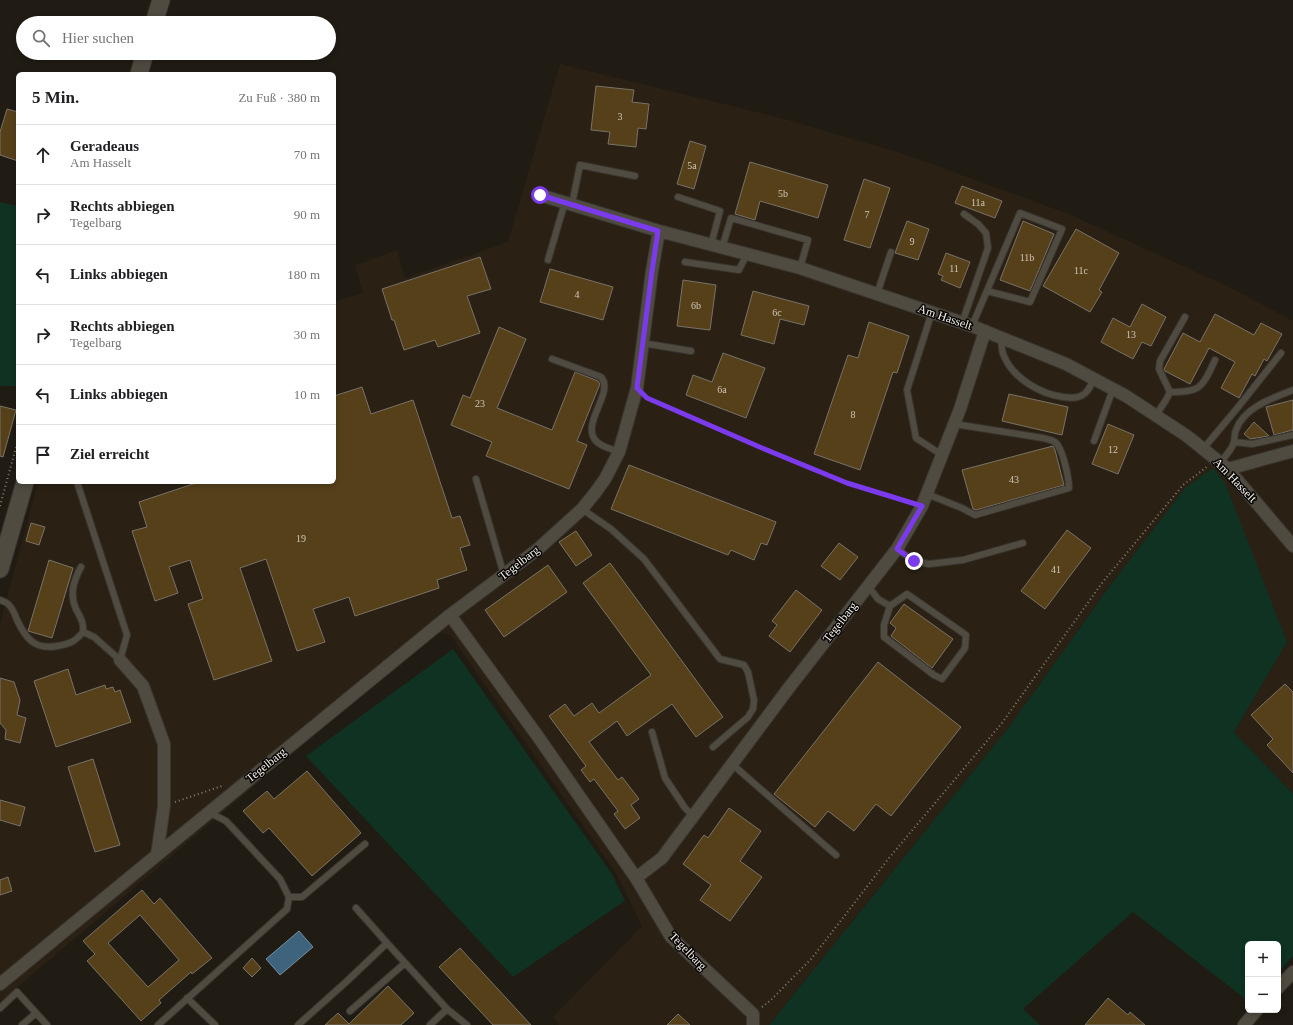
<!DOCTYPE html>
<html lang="de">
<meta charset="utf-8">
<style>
body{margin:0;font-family:"Times New Roman",serif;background:#f6f6f6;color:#202124}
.controls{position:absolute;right:12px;bottom:12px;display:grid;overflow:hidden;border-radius:6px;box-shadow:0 2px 6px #0003}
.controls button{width:36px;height:36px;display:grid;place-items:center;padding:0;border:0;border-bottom:1px solid #e0e0e0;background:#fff;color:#202124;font:20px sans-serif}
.stop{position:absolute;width:12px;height:12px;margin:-9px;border:3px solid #7c3aed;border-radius:50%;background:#fff}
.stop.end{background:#7c3aed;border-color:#fff;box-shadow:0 1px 4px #0008}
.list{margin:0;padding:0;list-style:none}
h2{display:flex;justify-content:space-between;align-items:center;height:52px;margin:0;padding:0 16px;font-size:17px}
h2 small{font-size:13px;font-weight:400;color:#757577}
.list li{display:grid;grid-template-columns:26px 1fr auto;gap:12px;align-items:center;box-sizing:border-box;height:60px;padding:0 16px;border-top:1px solid #e0e0e0}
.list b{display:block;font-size:15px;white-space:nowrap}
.list p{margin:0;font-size:13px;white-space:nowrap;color:#757577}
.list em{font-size:13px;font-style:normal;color:#757577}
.icon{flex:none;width:22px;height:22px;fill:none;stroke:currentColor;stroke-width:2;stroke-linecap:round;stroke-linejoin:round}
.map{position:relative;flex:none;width:1293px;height:1025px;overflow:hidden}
.search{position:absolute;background:#fff;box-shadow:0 2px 6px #0003;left:16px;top:16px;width:320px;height:44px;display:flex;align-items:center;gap:10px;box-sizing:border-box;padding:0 14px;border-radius:22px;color:#757577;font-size:15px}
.panel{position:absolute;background:#fff;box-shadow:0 2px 6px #0003;left:16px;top:72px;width:320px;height:412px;border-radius:6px}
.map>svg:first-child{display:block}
</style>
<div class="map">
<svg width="1293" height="1025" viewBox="0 0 1293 1025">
<rect width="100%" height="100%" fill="#201b13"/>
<path fill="#2a2114" d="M560,64l225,55 122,36 162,59 158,72 66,35v473l-59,-62 53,-90 -102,-154 -73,95 -103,144 -240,298h-210l-6,-8 89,-91 -26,-53 -165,-237 -8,-3 -10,1 -433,368v-378l38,-142h296v-180l29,-9 -8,-28 42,-15 8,28 103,-36z"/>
<path fill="#0f3222" d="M0,202l18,4v180h-18z
M1213,468l12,15 62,159 -53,90 59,62v162l-15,17v-29h-30v57l-115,-89 -110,97 17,16h-271l240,-298 103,-144 73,-95z
M453,649l159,225 13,27 -112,76 -207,-221z"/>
<path fill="#3d637d" stroke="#758e9f" d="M299,931l14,16 -33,28 -14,-16z"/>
<path fill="#55401a" stroke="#787268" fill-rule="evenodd" d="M596,86l38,4 -2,12 17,2 -3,25 -8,-1 -2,19 -28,-3 2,-12 -19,-2z
M7,109l11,3v49l-18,-6v-23z
M690,141l16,5 -12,43 -17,-5z
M750,162l78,23 -10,33 -58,-17 -5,19 -20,-6z
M864,179l26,9 -20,60 -26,-8z
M962,186l40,15 -7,17 -40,-15z
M907,221l22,8 -11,31 -23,-7z
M1023,221l31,13 -24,57 -30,-11z
M1076,229l43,24 -20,37 3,2 -12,20 -47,-26z
M946,253l24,9 -10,26 -19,-8 2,-4 -5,-2z
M480,257l11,32 -24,7 13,37 -42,14 -3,-7 -31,10 -10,-30h-2l-10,-31z
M550,269l63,18 -10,33 -63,-18z
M683,280l33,5 -6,45 -33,-4z
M753,291l56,15 -5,19 -24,-6 -6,25 -33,-9z
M1142,304l24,13 -15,29 -9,-4 -9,17 -32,-17 12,-24 17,9z
M1215,314l39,21 7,-12 21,11 -15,27 -3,-2 -9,17 -3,-2 -13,24 -18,-10 14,-26 -26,-14 -19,36 -25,-13 -1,-2 19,-36 17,9z
M869,322l40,14 -12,37 -4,-1 -33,98 -46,-16 34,-99 10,3z
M499,327l27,12 -29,69 55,22 23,-58 23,9 2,3 -23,57 10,4 -18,44 -83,-33 6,-14 -41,-17 12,-30 7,3z
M723,353l42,15 -19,50 -60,-23 7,-20 19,7z
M362,387l9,27 42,-14 39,118 8,-2 10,29 -10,3 7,22 -30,10 2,8 -84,28 -6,-19 -36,12 12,33 -28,9 -31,-92 -26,9 32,93 -58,19 -26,-76 15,-5 -13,-39 -21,7 9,26 -23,8 -23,-70 15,-4 -8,-25 60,-20h135v-86z
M1009,394l59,13 -6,28 -60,-14z
M1293,400v30l-19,5 -8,-28z
M0,406l16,4 -13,47 -3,-1z
M1254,422l15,14 -19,3 -6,-5z
M1108,424l26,11 -16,39 -26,-10z
M1053,446l2,4 9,35 -88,25 -3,-1 -11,-39z
M629,465l147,57 -9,23 -6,-2 -7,17 -23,-10 -3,5 -117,-46z
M31,523l14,4 -6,18 -13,-4z
M1067,530l24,18 -46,61 -24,-18z
M576,531l16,24 -16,11 -17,-24z
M839,543l19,14 -18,23 -19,-14z
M49,560l24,8 -21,70 -24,-7z
M610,563l113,154 -27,20 -24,-33 -45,32 -10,-15 -28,21 29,38 4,-3 17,22 -8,6 9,13 -15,11 -11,-15 4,-3 -24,-32 -4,3 -9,-12 5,-4 -37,-50 16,-12 9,12 18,-13 7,10 52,-38 -68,-92z
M548,565l19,27 -63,45 -19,-27z
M796,590l26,20 -32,42 -21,-16 8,-11 -5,-4z
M904,604l49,35 -21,29 -41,-32 5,-8 -6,-5z
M878,662l83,65 -70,89 -15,-12 -22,27 -26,-20 -13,16 -41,-33z
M68,669l8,26 29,-10 1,4 7,-2 2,5 5,-2 11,32 -75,25 -22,-66z
M0,678l14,4 6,18 -3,15 9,3 -6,25 -15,-4 1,-9 -6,-7z
M1285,684l8,8v81l-26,-28 6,-6 -22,-24z
M93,759l27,86 -25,7 -27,-85z
M307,771l54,62 -49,43 -43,-48 -6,5 -20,-22 24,-20 7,8z
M0,800l25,7 -5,19 -20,-6z
M729,808l32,23 -21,30 22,16 -32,44 -30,-21 11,-15 -28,-21 21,-29 4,3z
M8,877l4,14 -12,4v-15z
M142,890l12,14 6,-6 52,60 -20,16 -1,-2 -32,28 2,3 -20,18 -54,-60 8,-7 -12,-13zM140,915l39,45 -31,27 -40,-44z
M460,948l71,77h-38l-54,-58z
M252,958l9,10 -9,9 -9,-9z
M388,986l26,27 -13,12h-76l13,-12 11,11z
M1108,998l20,17 2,-3 15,13h-60z
M678,1014l12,11h-23z"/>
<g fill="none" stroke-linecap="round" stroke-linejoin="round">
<defs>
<path id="lane" d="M678,197l42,14 -9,34
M572,204l8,-39 55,11
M722,248l9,-30 77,22 -8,28
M548,260l17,-58
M685,262l54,8 8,-16
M877,294l14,-42
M932,312l-25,78 9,48 26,17
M962,323l26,-75 -2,-15 -8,-9 -14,-10
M972,326l48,-113 42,16 -32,73 -43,-11
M1001,338c1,5 0,13 3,18 9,22 36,38 59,41 7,1 15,2 21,-3 5,-3 7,-10 10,-15
M642,343l49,8
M552,359l49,18c14,15 -21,47 -5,64 5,6 16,8 23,11
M1170,392c31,0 32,-4 45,-32
M1156,415l10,-15 4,-8 -11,-23 1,-8 25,-44
M1094,441l19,-52
M1234,442l18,2 41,-9
M1203,449l36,-43 42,-53
M1220,463c5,-7 12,-13 14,-21 1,-4 0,-8 2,-12 8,-23 37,-32 57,-40
M476,479l28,96
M77,482l50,153 -7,25 -26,-23 -11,-5c1,-10 -3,-15 -7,-23 -7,-15 -2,-29 5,-42
M927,494l35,14 13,7 94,-27c0,-9 -6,-40 -14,-46 -3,-2 -9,-3 -12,-4l-89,-14
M582,509l29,20 33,30 76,100 24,6 4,7 6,28 -1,9 -5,8 -35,30
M897,549l17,12 15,3 34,-4 60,-17
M868,586l10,13 12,7 17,-12 59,41 -1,13 -23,31 -8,-4 -50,-38v-12l6,-19
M0,600c3,1 6,2 8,4 5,4 7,11 9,16 9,19 18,30 40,26 12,-2 18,-4 26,-14
M652,732l13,46 20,30 8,8
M732,764l104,91
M289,897h13l63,-53
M387,943l60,66 20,16
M187,998l28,27
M0,1008l17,-16 30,33
M350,1011l55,-48
M22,1025l14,-12
M158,1025l129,-116 2,-12 -9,-18 -54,-58 -18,-9
M298,1025l48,-43 41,-39 -31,-35
M430,1025l17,-16"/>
<path id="street" d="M540,195l119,36 141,37 172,58 94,38 60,32 61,40 41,33 65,77
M1228,469l65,-18
M450,615l89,123 97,140 35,59 82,77v11
M157,855l293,-240 88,-66 44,-40 13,-16 10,-14 14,-27 18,-64 15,-117 7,-40
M636,878l26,-20 126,-169 109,-140 25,-43 38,-97 25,-78
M0,984l157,-129 7,-49v-62l-21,-58 -23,-26
M1278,988l15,-16
M1244,1025l13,-15"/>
<path id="secondary" d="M154,23l7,-23
M139,74l6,-21
M0,569l25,-87"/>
</defs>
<use href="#lane" stroke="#393531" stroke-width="8"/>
<use href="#street" stroke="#393531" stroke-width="14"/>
<use href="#secondary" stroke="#393531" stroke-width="19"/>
<path stroke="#827e77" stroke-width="2" stroke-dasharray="1 3" stroke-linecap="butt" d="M646,397l47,22 154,64 64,19
M0,506l18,-66
M175,802l47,-16
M762,1007l9,-7 41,-42 77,-100 113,-135 100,-140 81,-98 25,-19"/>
<use href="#lane" stroke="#504b41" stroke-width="6"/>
<use href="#street" stroke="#504b41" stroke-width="12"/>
<use href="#secondary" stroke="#504b41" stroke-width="17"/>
</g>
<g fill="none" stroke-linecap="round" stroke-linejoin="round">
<path stroke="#7c3aed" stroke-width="5" d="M540,195l118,36 -6,40 -15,117 10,10 115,50 85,35 75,23 -25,43 17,12"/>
</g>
<g text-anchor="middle" stroke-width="3" stroke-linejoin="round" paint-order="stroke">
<g font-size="10" fill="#cec6b9">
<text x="620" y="120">3</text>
<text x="692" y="169">5a</text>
<text x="783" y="197">5b</text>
<text x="978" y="206">11a</text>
<text x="867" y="218">7</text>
<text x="912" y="245">9</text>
<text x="1027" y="261">11b</text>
<text x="954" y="272">11</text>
<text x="1081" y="274">11c</text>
<text x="577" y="298">4</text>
<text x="696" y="309">6b</text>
<text x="777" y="316">6c</text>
<text x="1131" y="338">13</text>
<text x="722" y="393">6a</text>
<text x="480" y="407">23</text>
<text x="853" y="418">8</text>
<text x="1113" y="453">12</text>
<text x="1014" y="483">43</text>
<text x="301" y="542">19</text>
<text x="1056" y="573">41</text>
</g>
<g font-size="12" fill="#f7f3ee" stroke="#080604">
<text transform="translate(945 317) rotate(19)" y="4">Am Hasselt</text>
<text transform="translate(1235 480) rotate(46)" y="4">Am Hasselt</text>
<text transform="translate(519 563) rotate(-38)" y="4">Tegelbarg</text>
<text transform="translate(840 622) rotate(-52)" y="4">Tegelbarg</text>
<text transform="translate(266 765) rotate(-39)" y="4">Tegelbarg</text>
<text transform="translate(688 951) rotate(46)" y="4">Tegelbarg</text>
</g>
</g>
</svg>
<div class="controls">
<button>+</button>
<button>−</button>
</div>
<div class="stop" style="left:540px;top:195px"></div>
<div class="stop end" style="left:914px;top:561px"></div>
<div class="search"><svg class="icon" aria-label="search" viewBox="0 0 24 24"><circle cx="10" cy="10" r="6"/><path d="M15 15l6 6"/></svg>Hier suchen</div>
<section class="panel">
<h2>5 Min.<small>Zu Fuß · 380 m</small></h2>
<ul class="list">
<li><svg class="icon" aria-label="ahead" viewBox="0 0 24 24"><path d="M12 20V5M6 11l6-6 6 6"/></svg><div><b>Geradeaus</b><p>Am Hasselt</p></div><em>70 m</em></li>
<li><svg class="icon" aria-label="right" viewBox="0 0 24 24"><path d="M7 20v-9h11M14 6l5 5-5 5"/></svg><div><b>Rechts abbiegen</b><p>Tegelbarg</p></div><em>90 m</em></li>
<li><svg class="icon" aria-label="left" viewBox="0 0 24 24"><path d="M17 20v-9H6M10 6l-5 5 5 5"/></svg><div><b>Links abbiegen</b></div><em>180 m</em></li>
<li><svg class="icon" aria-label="right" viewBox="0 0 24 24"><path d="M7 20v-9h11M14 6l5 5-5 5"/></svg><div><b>Rechts abbiegen</b><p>Tegelbarg</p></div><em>30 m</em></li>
<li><svg class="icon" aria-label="left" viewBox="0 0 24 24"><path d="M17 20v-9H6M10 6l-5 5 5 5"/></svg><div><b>Links abbiegen</b></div><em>10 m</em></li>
<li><svg class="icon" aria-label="arrive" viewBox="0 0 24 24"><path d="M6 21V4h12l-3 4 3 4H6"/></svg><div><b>Ziel erreicht</b></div></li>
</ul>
</section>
</div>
